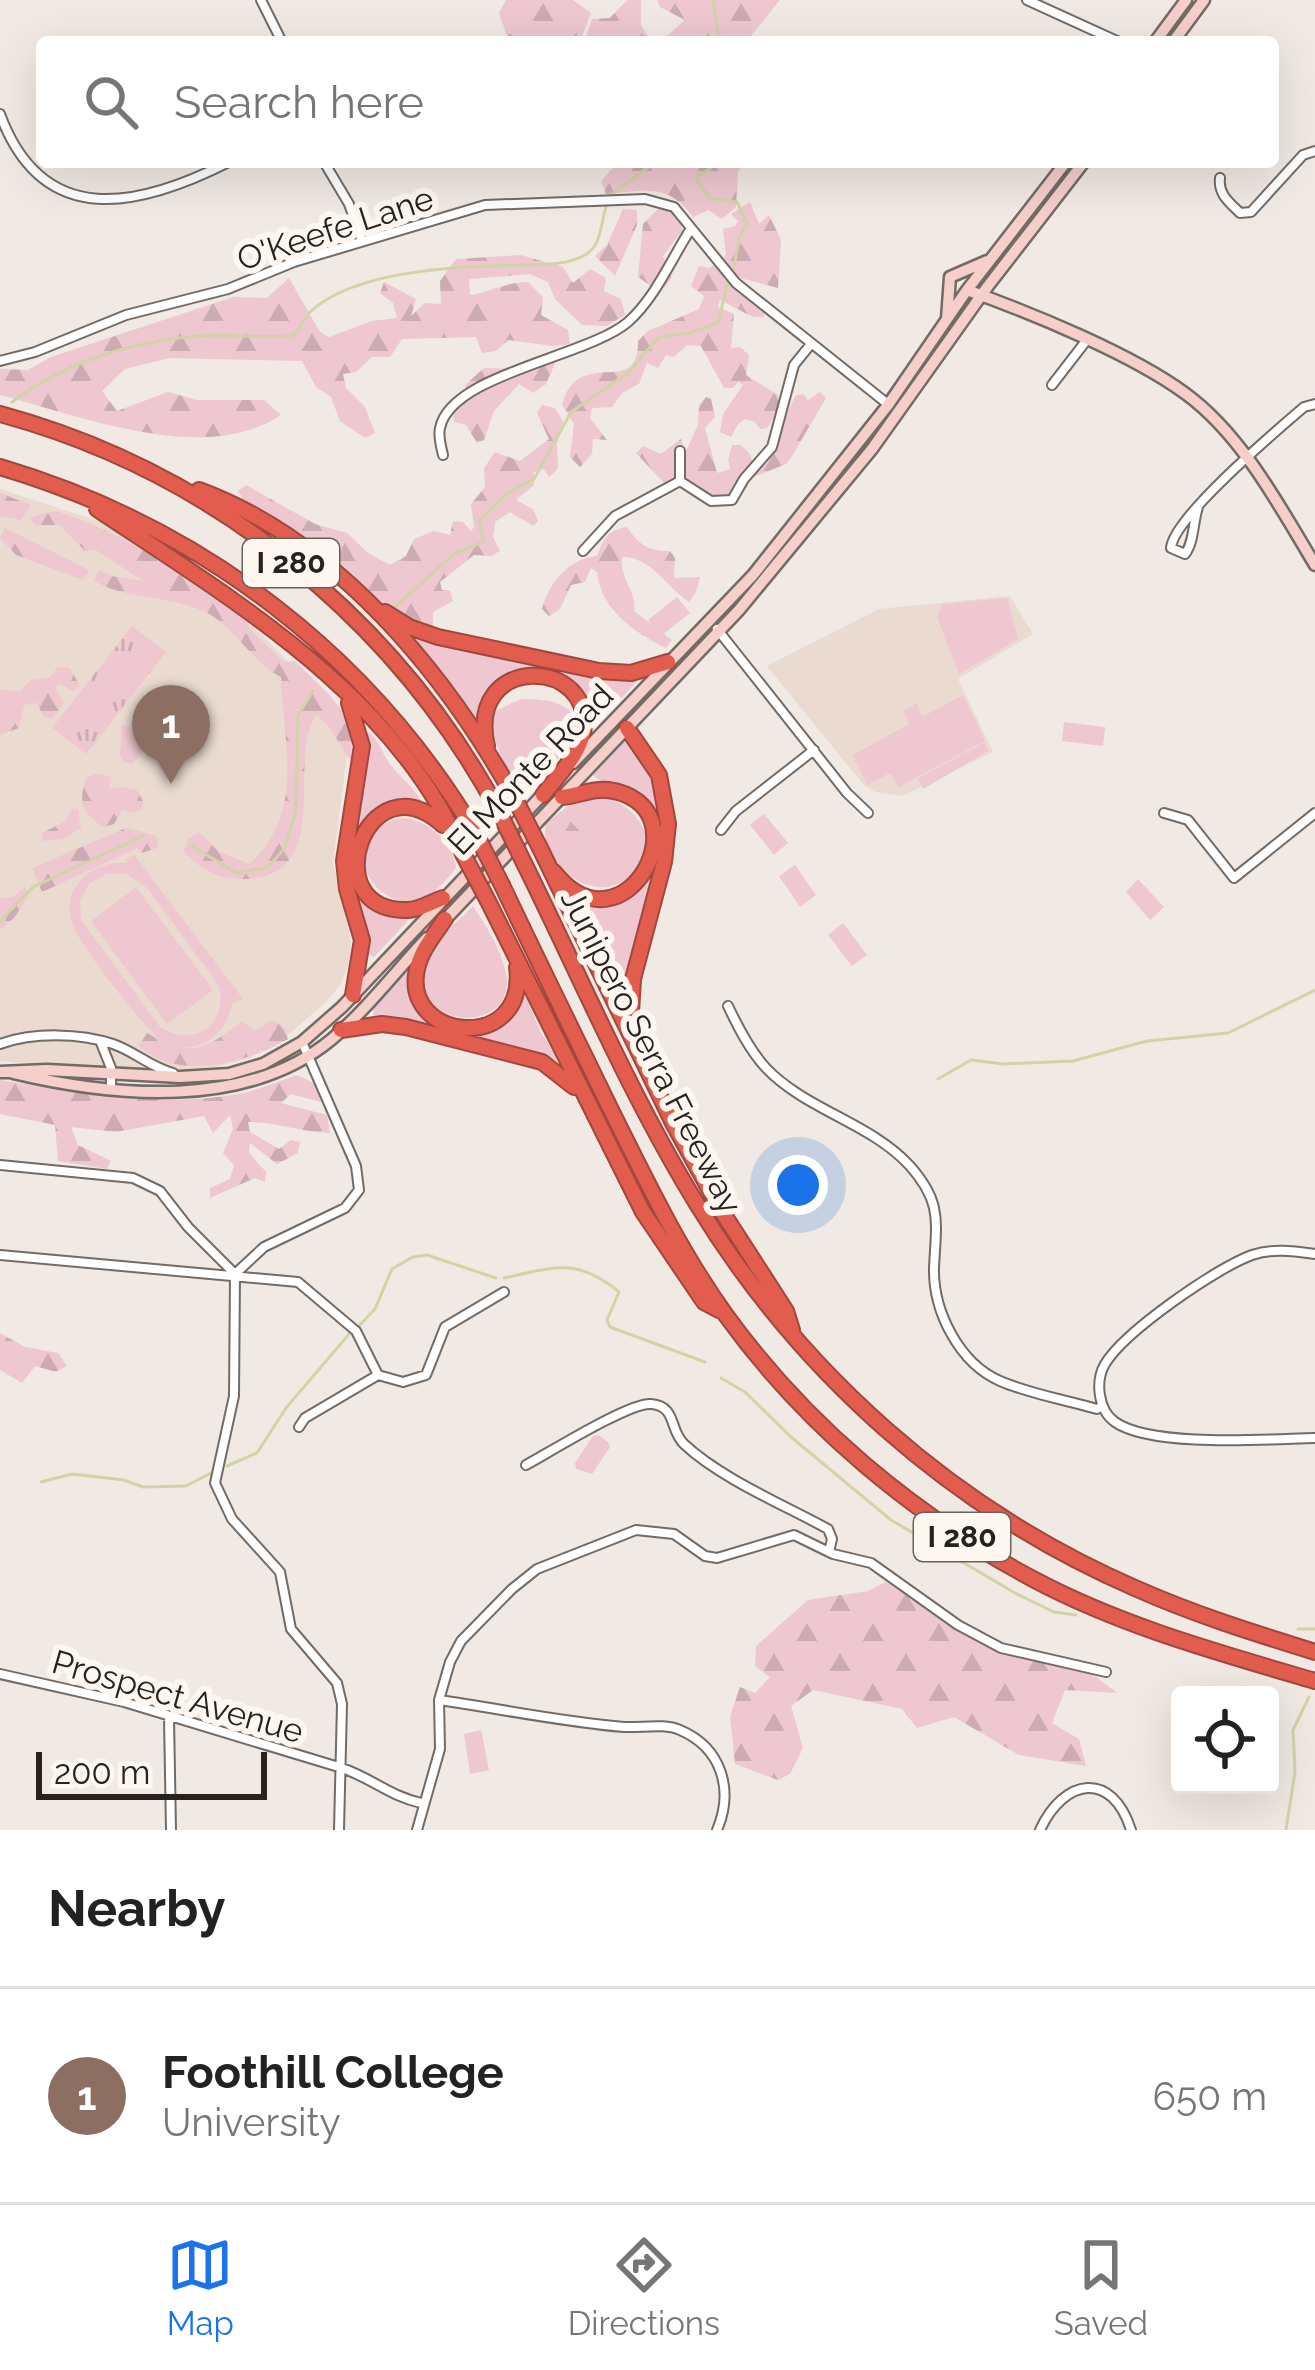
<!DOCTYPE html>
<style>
body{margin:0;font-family:Raleway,sans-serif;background:#f6f6f6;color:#222}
.controls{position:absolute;right:36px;bottom:36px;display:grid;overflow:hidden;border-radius:12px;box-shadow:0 12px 48px #0002}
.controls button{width:108px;height:108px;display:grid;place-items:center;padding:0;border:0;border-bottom:3px solid #e0e0e0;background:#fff;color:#222;font:60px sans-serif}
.scale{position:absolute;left:36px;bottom:30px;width:231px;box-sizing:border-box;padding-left:12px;border:6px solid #252220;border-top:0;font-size:33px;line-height:42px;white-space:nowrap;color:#252220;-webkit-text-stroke:9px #fff6f0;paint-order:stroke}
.you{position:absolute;left:798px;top:1185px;width:42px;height:42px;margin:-30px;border:9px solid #fff;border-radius:50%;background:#1a73e8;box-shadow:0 0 0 18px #1a73e833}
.badge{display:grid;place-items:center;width:78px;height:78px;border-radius:50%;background:#1a73e8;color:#fff;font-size:39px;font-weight:700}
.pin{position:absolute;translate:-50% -99px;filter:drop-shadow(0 3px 6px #0008)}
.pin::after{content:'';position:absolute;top:63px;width:42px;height:36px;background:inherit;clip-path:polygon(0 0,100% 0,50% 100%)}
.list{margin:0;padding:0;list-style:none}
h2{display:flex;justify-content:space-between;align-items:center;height:156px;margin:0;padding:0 48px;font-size:51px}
h2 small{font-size:39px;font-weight:400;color:#767676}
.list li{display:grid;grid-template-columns:78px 1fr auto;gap:36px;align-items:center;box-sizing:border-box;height:216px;padding:0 48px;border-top:3px solid #e0e0e0}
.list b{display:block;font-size:45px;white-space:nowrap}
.list p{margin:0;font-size:39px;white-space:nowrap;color:#767676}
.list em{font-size:39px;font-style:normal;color:#767676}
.icon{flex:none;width:66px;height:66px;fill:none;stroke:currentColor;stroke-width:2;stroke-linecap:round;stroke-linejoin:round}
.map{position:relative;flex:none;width:1315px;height:1830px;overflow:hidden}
.search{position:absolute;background:#fff;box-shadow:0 12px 48px #0002;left:36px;right:36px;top:36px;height:132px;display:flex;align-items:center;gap:30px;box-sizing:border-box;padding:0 42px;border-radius:12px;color:#767676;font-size:45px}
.sheet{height:372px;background:#fff}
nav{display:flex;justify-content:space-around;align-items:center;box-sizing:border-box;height:168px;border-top:3px solid #e0e0e0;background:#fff;font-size:33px;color:#767676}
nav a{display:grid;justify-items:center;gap:6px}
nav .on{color:#1a73e8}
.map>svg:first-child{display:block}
</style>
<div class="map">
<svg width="1315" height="1830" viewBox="0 0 1315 1830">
<defs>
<pattern id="forest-firs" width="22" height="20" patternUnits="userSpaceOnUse" patternTransform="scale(3)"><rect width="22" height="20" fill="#eec7d0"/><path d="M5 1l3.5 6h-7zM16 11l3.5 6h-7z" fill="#ccabb2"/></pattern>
<pattern id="park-tufts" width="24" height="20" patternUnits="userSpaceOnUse" patternTransform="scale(3)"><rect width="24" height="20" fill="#eec7d0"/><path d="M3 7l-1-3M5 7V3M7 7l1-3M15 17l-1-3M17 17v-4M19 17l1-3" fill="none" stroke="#ccabb2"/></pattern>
</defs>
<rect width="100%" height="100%" fill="#f1e9e3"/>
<path fill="#eadad0" d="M0,489l104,34 90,45 157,156 -18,139 15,63 3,23 -3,17 -8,19 -13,16 -39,34 -40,24 -33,8 -70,5 -145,-11z
M1010,596l23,38 -75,45 35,73 -91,44 -27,-4 -12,-8 -96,-118 112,-57z"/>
<path fill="#eec7d0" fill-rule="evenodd" d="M677,597l13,16 -29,23 -13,-16z
M1007,598l11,41 -59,35 -22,-57 5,-13z
M411,634l125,29 1,6c-38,4 -48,19 -63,51l-29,-44 -15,-6 -25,-31z
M546,665l92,15 -43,47 -7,2 -17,-46 -27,-13z
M963,695l22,46 -87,46 -8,-14 -23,12 -14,-30 56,-31 -6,-13 14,-8 5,14z
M521,699c91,-1 46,56 7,91 -23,-12 -36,-52 -37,-77z
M1064,722l41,5 -2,19 -41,-5z
M362,733h8c9,9 11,16 17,27 8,13 25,25 35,41 -30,12 -39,-2 -65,28l-4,-2z
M625,740c24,26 36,49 37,85l-69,-50z
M602,796c25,9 35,17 46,42 -8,48 -47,65 -86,32l15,-13 6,-22 -22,-23 17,-13z
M764,814l24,29 -14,12 -24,-30z
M401,818c28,2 51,23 55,50 -8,9 -17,21 -27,27 -54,30 -101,-62 -28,-77z
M134,854l109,145 -11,4c-5,32 -36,55 -68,39 -17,-9 -83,-96 -91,-116 -15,-37 19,-66 54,-63l-1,-3zM125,873l21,14 72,97c13,39 -24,66 -58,43l-79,-107 -1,-19 9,-17 17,-10z
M659,855l-18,79 -17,49 1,8 -8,4 -45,-102 17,6 56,-19z
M795,865l21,30 -16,12 -21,-31z
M1138,879l26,28 -14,13 -24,-28z
M350,885l11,11 53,18 -40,43 -9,-4z
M136,887l77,103 -46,34 -76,-103z
M473,906c14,21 28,43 33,68 12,67 -113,54 -77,-19 8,-18 30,-34 44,-49z
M843,923l24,32 -15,11 -24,-31z
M407,968l5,28 26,35 -64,-13 -1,-8z
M526,997l14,34 16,26 -2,7 -78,-22v-10l38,-32z
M598,1435l10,7 2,5 -18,27 -16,-5 -1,-6 18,-27z
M481,1730l8,40 -19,4 -6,-40z"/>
<path fill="url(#forest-firs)" d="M506,0h67l18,13 -11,29h-71l-10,-29z
M627,0h14v25l11,17h-68l8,-23 18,-1z
M657,0h123l-30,37 -9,5h-81l25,-22 -25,-13z
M618,162h127l-7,9 -2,36 -14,12 -14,-9 -15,7c-25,-35 -49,-26 -87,-23l-5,-13z
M750,202l9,22 10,-9 12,25 -3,48 -38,-10 -4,6 28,24v9h-11l-33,-17 -2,7 16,7 -3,34 9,-1 9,8 -3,20 32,20 1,16 -12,17 -7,1 -5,-7 -10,-3 -7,5 -7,13 -11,-5 3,-18 20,-29 -5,-3 -5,6h-9l-23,-42 -14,-1 -13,12 -8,-2 -8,13 -11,-5 -8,21 -17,9 -10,14 -20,1 -2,10 17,22 -14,-1 -1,15 -12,13 -10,-10 4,-33 -12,-19c16,-61 77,-5 76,-64l10,-10 51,-22 5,-13 -13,-10 8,-20 11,2 16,-13 -3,-26 12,-3 3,-5 -7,-7z
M659,208l20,7 3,16 -19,25 9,21 -7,10 -14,-1 -13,-9 5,-53z
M623,209l14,1v15l-22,51 -20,-20 12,-11z
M521,255l42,12 10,16 17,-14 16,9 -2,13 17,8 4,16 -19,11 -24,-1 -27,-26 -7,-17 -18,-8 -61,5 1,16c21,-3 36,-13 58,-13l15,15 -2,18 27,15 2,14 -17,2 -45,-6 -12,11 -14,2 -6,-16 -74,2 -12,18h-18l-16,15 -13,2 3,14 19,19 10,26 -10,5 -25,-17 -9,-24 -15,-10 -14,-26 -132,-3 -45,11 -23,22 15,20 51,-19 29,8h67l17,15c-77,51 -199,1 -281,-20v-26l28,1 23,-13 182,-60 34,1 22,-20 31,54 9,5 43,-16 25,-3 -4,-15 -13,-10 4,-11 32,17 -5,17 14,-13 16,1 -1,-23 16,-22z
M541,356l15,5 -10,23 -13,9 -14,-9 -25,27 -10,29 -7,3 -11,-18 -12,-3 -1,-11 10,-13 3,-14 18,-16 35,1z
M820,392l6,6 -34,58 -6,8 -37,15 -2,9 -31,12 -39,-29 21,-46 1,-20 7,-8 5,2 4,18 -10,11 12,45 13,-4 -2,-9 4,-15h9l9,9 4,13c26,-20 27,-44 42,-72l7,-1 5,6z
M542,405l13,3 8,13 -6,23 1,25 -9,8 -5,-8 -10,3v13l-18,15 17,9 5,12 -5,5 -23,-14 -15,10 -2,15 7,14 -9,5 -17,-1 -34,27 2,8 8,1 3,10 -20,11v16c-55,-13 -78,-43 -117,-81 -20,-19 -49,-33 -73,-47l-5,-9 8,-6 69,39 32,9 21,20 22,12 16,-9 8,-17 20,-8 16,4 3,-14 10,1 8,9 3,-4 -3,-23 14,-17 -1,-19 11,-16 25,9 29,-22 -12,-26z
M681,439l2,7 -8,7v30l-8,3 -31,-33 7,-7 18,8z
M0,493l31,12 -10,15 -21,-4z
M56,511c56,19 89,39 139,69 18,11 27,26 47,33l8,16 34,33 11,-1c32,33 62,50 56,100 -13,-17 -18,-34 -35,-46 -30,42 19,159 -68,164 -30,1 -45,-8 -65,-28l5,-12 11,-7 20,20 31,12c56,-54 33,-119 31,-187 -28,-14 -43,-45 -70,-62 -34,-20 -94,-16 -117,-35l5,-10 12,6 32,5 -47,-31 -11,1 -26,-26h-24l-5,-8z
M627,527c12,18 21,24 43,24l5,7 -1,20 26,-1 -4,15 -7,10c-22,-15 -39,-46 -67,-45 -3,21 15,34 12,54l38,29 -6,8c-33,-16 -65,-39 -69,-76l-6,-4 -6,14 -14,3 -11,24 -11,7 -7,-7c7,-27 28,-51 55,-53 7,-18 11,-26 30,-29z
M5,528l84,42 -6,10 -67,-25 -16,-17z
M58,667l12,1 10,18 -7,5 -15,-8 -3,5 9,14 -11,17 -10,-3 -6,-13 -13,2 -5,23 -19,7v-46l19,3 12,-12 18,-2z
M151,719l6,6 -1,11 -24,28 -8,-2 -4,-7 2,-30 17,5z
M96,774l16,3 -4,12 14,-2 15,3 6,11 -2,9 -10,3 -8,-4 -9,15 -11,3c-21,-15 -25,-24 -17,-49z
M72,808l6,2 3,18 -18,11 -20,2 -1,-8 24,-12z
M561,811l22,24 -6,22 -15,13c-13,-15 -20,-26 -16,-46z
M126,828l29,7 4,12 -17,6 -5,-5 -95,44 -10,-24z
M25,887l3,10 -14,21 -14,12v-32l13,-1z
M272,1020l14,9 2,10c-41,24 -111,43 -149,7l8,-13c43,25 57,18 95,-12l13,10z
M297,1075l17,8 7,19 -30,-8 -10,9 46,12 3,18c-29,-1 -53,-11 -82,-11l2,10 29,17 12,-9 9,2 -2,11 -21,11 -27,-21 -1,10 17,19 -1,10 -10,-4 -45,20v-10l20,-9 4,-14 -11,-12 10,-24 -3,-14 -17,18 -9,-17 -88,16 -45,-5 7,18 33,16 -4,8 -49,-8 -3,-36 -55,-11v-34c77,12 165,29 243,13 18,-4 36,-12 54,-18z
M0,1333l25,14 33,6 9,13 -11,6 -21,-6 -13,17 -22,-13z
M886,1582l111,70 97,23 23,18 -52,-3 -13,33 27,16 7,27 -67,-11 -65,-38 -37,11 -15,-19 -89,-19 -22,16 12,42 -13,26 -12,6 -43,-16 -5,-48 10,-29 15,6 15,-16 -15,-11 1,-20 52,-46 60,-9z"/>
<path fill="url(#park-tufts)" d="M132,626l34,26 -80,102 -34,-26z
M984,743l4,8 -65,38 -5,-11z"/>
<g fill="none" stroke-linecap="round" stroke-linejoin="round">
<path stroke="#d2d4a7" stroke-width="3" d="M713,0l7,42
M713,162l-3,7 -13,7v5l13,17 27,4 10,22 -8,14 -6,35
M611,195l44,-33
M12,402c61,-45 131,-64 206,-67 25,0 51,4 76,0 7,-7 9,-16 16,-23 44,-42 150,-46 208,-47 21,-1 46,1 65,-9 19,-9 17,-31 23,-49
M395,607l60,-54 29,-11 -5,-22 29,-27 26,-14 37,-67 57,-39 31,-36 30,-4 29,-10 10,-42
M190,845l47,28 31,-6 16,-18 12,-39 2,-95 15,-24
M0,921l33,-34 110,-51
M938,1079l33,-19 32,4 70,-3 74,-20 81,-8 87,-43
M504,1278c50,-11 73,-21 115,14l-12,28 3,7 95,35
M358,1327l17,-18 17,-40 21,-12 14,-2 69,23
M721,1378l24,14 46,45 100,83 124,73 39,19 22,3
M227,1466l30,-13 29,-45 64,-75
M41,1482l31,-8 52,6 19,7 43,-1 27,-14
M1298,1629h17
M1286,1830l9,-58 -2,-42 16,-33"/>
<defs>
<path id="street" d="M261,0l21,42
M1027,0l92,42
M0,114c43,117 140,93 229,48
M324,162l25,42 13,37
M1220,178c-2,16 9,24 20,35l11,-1 52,-57 12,-4
M0,361l35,-9 91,-37 102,-26 66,-27 191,-57 160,-6 29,8 62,76 153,122
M1052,385l34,-44
M443,455c-2,-9 -5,-18 -3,-27 11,-54 147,-71 188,-106 27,-24 43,-62 62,-92
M680,481l31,20 21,-1 12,-21 28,-32 22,-82 17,-21
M680,481v-30
M1198,507c-5,15 -4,36 -13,47l-14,-6c2,-30 105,-117 133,-141l11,-3
M583,551l32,-35 65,-35
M717,629l130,164 21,20
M1164,813l24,7 46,58 81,-65
M721,830l15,-19 78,-61
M728,1006c10,21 22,45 38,62 40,42 105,55 144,98 33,37 26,57 24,102 -1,43 25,95 66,113 30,13 66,19 97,28l6,-3
M302,1042l54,124 3,24 -14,18 -81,39 -29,27 -1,122 -19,87 17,36 48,53 11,57 46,54 5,21 -3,126
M101,1043l10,25v19
M0,1044c34,-12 80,-11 113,0 21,7 37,23 60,29
M0,1165l133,13 27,13 28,36 46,46
M1315,1254c-22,-3 -42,-6 -63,1 -36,13 -128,77 -147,109 -10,17 -7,46 10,58 37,26 154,17 200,16
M0,1255l298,27 58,49 22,44
M299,1427l6,-9 73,-43 25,7 23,-7 19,-48 59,-35
M526,1465c24,-13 104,-63 125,-61 26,2 18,26 33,40 36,34 100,61 144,85l4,10 -3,13
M0,1674l124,28 218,66c31,11 48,28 79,35
M439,1700c62,9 124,22 185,27 18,1 40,-4 56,3 42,18 54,60 37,100
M169,1718l2,112
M417,1830l23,-81 -1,-49 11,-38 11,-21 51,-52 25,-20 99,-39 38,4 31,22 12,2 77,-23 39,19 38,9 87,62 43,23 105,24
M1040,1830c24,-52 72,-60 91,0"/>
<path id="secondary" d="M1155,42l31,-42
M1173,42l31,-42
M967,290c64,23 165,64 219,104 56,41 94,113 129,171
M947,319l3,-42 37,-16
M573,763l180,-188 135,-170 79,-115 99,-128
M440,925l299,-315 133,-161 116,-163 96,-124
M0,1072l47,-2 133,7 49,-3 34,-10 39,-22 40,-35 206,-218
M13,1073c101,24 234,37 319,-34 35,-30 64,-68 95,-101"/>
<path id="highway" d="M0,414c214,58 396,205 500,400
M0,467c202,60 370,188 477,369
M199,490c138,51 246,183 315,307
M97,509c133,89 302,188 366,345
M385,612l24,15 29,10 161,34 32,2 37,-11
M349,703l13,43 -18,115 3,28 15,51 -9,55
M627,728l32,47 9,49 -4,38 -31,117 -3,50
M487,746c-22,-94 110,-89 96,-13 -5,24 -26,43 -40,62
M540,848l134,277 45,82 67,104 6,19
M524,863c56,113 107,234 173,341 103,169 256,305 438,384 58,26 119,45 180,64
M554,872c71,89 154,-68 54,-82 -17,-2 -30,6 -46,7
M503,887c35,74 71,147 107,221 35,70 69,142 115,206 80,111 188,201 308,265 88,47 187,74 282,102
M443,898c-12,4 -23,12 -36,12 -94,2 -41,-155 36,-85
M488,901l155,311 61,90 15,8
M445,919c-10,15 -24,31 -28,50 -16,72 111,86 100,-2
M341,1030l41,-6 24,3 136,35 32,25"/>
</defs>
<use href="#street" stroke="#726b66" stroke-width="12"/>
<use href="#secondary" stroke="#726b66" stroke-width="15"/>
<use href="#highway" stroke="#a0483e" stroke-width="18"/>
<use href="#street" stroke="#fff" stroke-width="8"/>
<use href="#secondary" stroke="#f6ceca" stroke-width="10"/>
<use href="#highway" stroke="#e25d4e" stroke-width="14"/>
<defs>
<path id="highway-bridge" d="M514,797l26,51
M500,814l24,49
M477,836l26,51
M463,854l25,47"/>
</defs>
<use href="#highway-bridge" stroke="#a0483e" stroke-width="18" stroke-linecap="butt"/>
<use href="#highway-bridge" stroke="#e25d4e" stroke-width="14"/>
</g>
<g text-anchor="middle" stroke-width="12" stroke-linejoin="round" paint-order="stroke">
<g fill="#fff6f0" stroke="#66625e" stroke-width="3">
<rect x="243" y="539" width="96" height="48" rx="9"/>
<rect x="914" y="1513" width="96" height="48" rx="9"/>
</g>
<g font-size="30" font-weight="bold" fill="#252220">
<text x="291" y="573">I 280</text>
<text x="962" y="1547">I 280</text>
</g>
<g font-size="33" fill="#252220" stroke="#fff6f0">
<text transform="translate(335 228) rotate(-18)" y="12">O'Keefe Lane</text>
<text transform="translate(530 769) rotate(-46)" y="12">El Monte Road</text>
<text transform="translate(652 1051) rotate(63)" y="12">Junipero Serra Freeway</text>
<text transform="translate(178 1696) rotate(16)" y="12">Prospect Avenue</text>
</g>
</g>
</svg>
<div class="controls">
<button><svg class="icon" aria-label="locate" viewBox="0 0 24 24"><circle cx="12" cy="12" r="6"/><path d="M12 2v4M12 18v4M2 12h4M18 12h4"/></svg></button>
</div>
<div class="scale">200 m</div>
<div class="you"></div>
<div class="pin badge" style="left:171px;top:784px;background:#8d6e63">1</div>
<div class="search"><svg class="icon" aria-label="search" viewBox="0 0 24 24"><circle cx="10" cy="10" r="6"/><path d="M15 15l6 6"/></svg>Search here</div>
</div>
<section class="sheet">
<h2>Nearby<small></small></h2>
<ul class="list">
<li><span class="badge" style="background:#8d6e63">1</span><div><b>Foothill College</b><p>University</p></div><em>650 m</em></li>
</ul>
</section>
<nav>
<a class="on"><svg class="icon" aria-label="map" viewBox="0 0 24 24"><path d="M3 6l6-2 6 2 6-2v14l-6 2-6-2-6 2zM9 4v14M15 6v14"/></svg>Map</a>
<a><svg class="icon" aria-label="directions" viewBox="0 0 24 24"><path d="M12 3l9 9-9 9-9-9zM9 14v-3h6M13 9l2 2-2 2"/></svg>Directions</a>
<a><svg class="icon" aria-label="saved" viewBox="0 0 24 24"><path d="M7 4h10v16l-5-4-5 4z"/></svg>Saved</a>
</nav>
